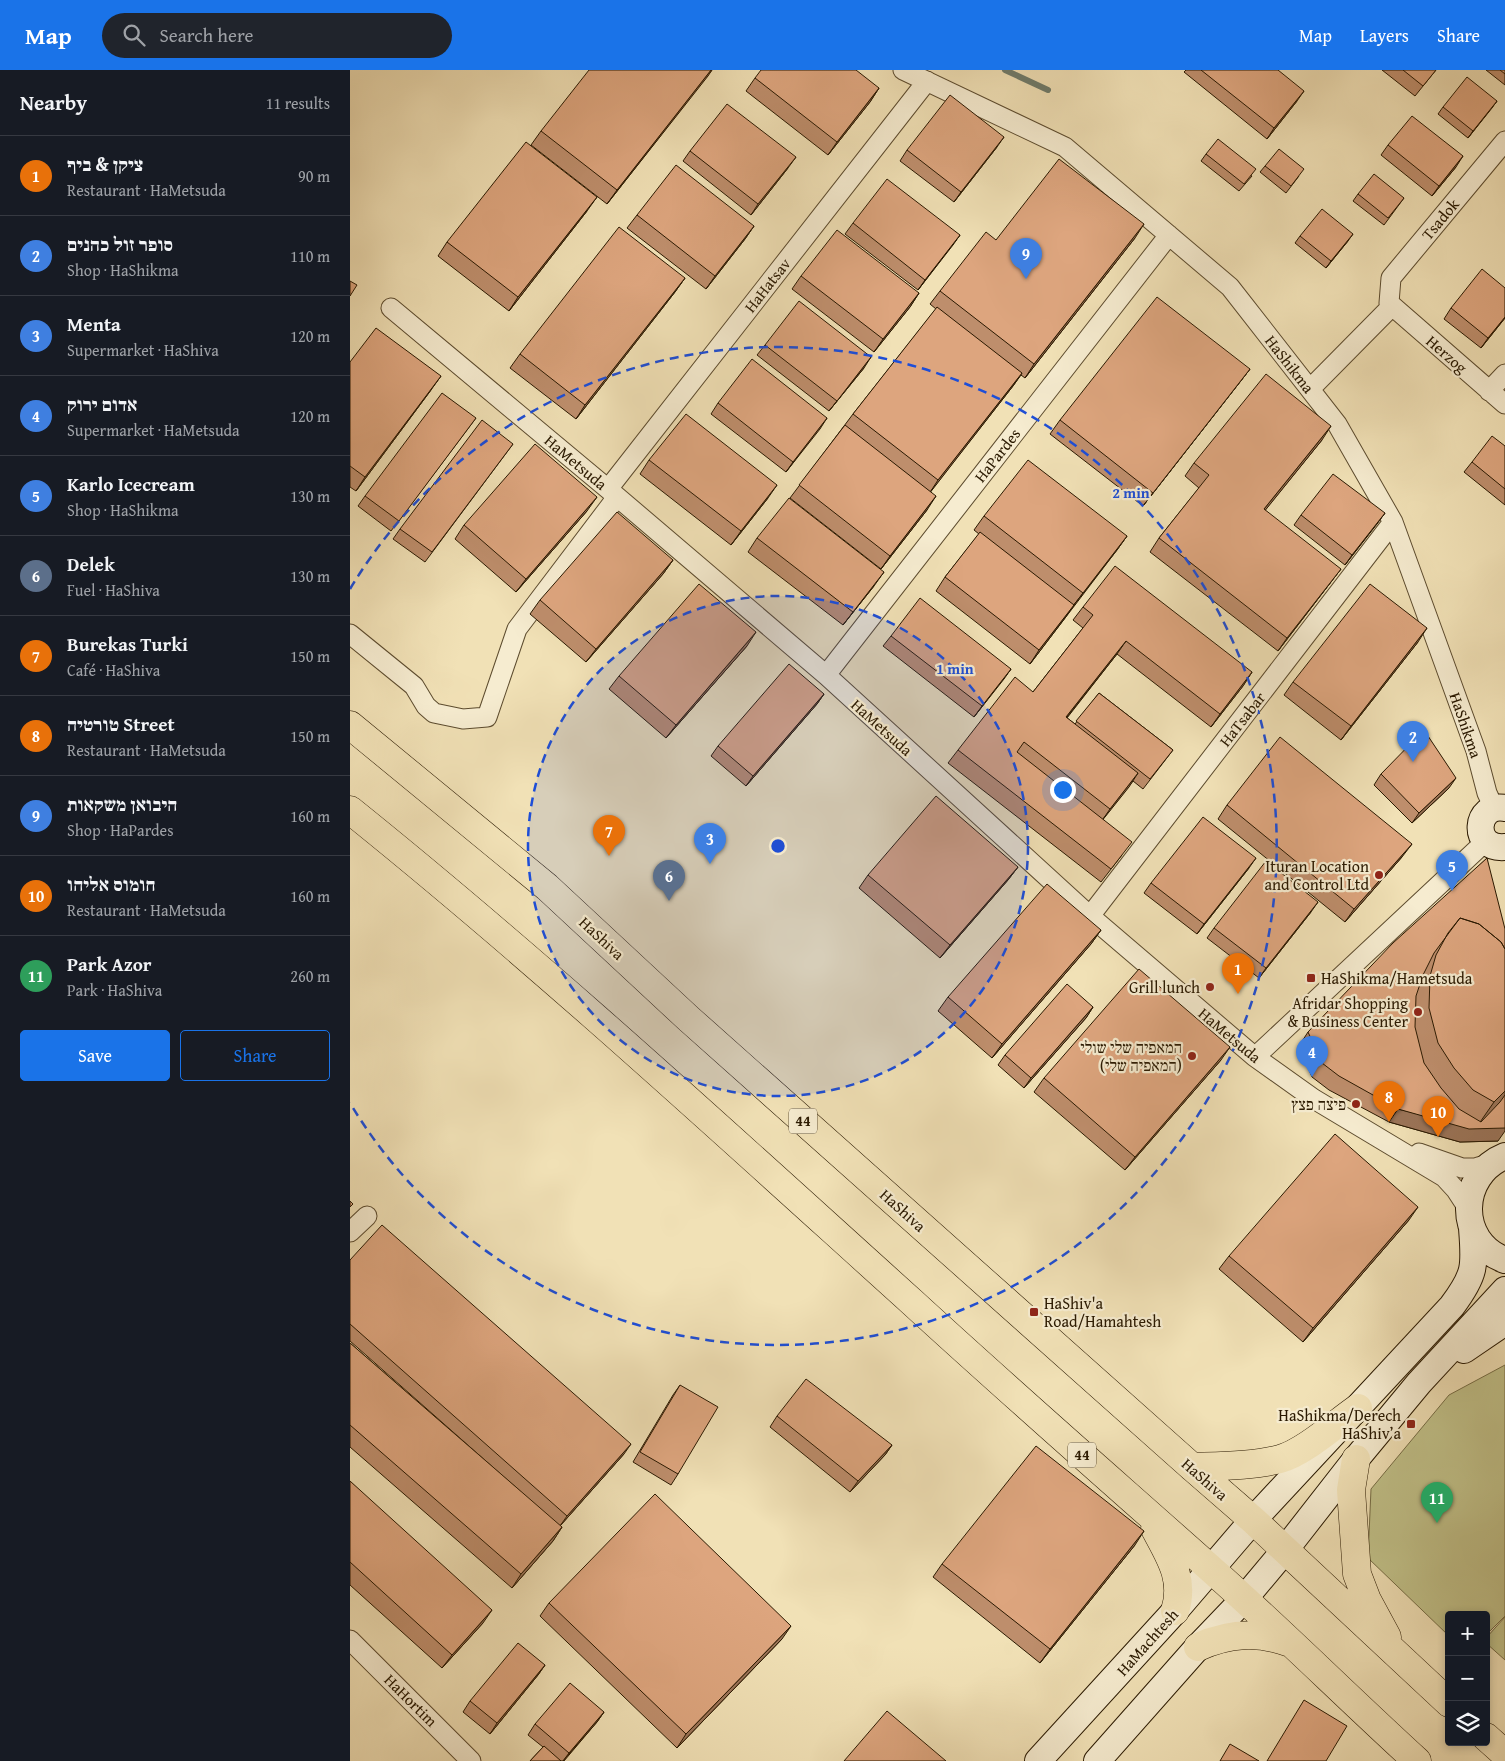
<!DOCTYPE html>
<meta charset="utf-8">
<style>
body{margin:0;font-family:"Gentium Book Plus","Frank Ruhl Libre",serif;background:#20242c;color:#f1f3f6}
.controls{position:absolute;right:15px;bottom:15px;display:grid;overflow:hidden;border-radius:5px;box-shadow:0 2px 8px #0003}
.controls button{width:45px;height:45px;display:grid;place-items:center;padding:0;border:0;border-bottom:1px solid #363941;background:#171b24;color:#f1f3f6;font:25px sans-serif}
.you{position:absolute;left:712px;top:719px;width:18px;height:18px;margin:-12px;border:4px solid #fff;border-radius:50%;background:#1a73e8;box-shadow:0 0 0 8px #1a73e833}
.badge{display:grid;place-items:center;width:32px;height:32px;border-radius:50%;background:#1a73e8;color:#fff;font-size:16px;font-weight:700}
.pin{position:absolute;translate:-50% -41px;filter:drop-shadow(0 1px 2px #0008)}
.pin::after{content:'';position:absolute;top:26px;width:18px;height:15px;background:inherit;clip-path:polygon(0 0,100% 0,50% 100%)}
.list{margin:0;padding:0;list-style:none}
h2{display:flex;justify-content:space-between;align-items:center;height:65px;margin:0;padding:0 20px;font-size:21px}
h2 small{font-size:16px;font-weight:400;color:#9ea1a6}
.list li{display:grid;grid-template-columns:32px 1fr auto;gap:15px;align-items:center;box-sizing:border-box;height:80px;padding:0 20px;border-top:1px solid #363941}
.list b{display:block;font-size:19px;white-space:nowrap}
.list p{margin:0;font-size:16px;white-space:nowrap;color:#9ea1a6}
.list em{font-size:16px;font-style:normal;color:#9ea1a6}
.actions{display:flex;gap:10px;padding:15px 20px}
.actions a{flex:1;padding:11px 0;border:1px solid #1a73e8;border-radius:5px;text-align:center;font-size:18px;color:#1a73e8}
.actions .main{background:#1a73e8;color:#fff}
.icon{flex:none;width:28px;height:28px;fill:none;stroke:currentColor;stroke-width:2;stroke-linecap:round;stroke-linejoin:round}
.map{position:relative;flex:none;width:1155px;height:1691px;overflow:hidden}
header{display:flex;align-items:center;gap:30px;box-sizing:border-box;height:70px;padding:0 25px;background:#1a73e8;color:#fff}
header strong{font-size:24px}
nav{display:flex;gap:28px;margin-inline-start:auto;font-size:18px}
.search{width:350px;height:45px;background:#20242c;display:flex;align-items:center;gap:12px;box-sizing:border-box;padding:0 18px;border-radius:28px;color:#9ea1a6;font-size:19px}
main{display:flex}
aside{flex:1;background:#171b24}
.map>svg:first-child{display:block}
</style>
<header>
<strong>Map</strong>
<div class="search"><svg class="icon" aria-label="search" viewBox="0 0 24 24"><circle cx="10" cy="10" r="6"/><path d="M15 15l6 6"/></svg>Search here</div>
<nav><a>Map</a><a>Layers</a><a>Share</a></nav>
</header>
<main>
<aside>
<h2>Nearby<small>11 results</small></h2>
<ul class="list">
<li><span class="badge" style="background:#e8710a">1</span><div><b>ציקן &amp; ביף</b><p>Restaurant · HaMetsuda</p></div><em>90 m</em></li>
<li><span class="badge" style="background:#3f7fe0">2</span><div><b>סופר זול כהנים</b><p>Shop · HaShikma</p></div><em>110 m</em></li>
<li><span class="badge" style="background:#3f7fe0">3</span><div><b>Menta</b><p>Supermarket · HaShiva</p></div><em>120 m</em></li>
<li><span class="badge" style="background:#3f7fe0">4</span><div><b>אדום ירוק</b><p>Supermarket · HaMetsuda</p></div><em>120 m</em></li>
<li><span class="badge" style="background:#3f7fe0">5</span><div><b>Karlo Icecream</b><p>Shop · HaShikma</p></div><em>130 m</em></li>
<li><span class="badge" style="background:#5c6f8a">6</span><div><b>Delek</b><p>Fuel · HaShiva</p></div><em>130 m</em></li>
<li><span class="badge" style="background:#e8710a">7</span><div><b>Burekas Turki</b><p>Café · HaShiva</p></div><em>150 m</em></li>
<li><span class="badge" style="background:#e8710a">8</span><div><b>טורטיה Street</b><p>Restaurant · HaMetsuda</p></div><em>150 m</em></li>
<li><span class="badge" style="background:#3f7fe0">9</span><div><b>היבואן משקאות</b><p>Shop · HaPardes</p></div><em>160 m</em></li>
<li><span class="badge" style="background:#e8710a">10</span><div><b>חומוס אליהו</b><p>Restaurant · HaMetsuda</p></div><em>160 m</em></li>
<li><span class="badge" style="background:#2e9e5b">11</span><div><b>Park Azor</b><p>Park · HaShiva</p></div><em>260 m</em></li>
</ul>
<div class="actions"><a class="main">Save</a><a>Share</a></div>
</aside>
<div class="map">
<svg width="1155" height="1691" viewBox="0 0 1155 1691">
<rect width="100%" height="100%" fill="#f1e1b6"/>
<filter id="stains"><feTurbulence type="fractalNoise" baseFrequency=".004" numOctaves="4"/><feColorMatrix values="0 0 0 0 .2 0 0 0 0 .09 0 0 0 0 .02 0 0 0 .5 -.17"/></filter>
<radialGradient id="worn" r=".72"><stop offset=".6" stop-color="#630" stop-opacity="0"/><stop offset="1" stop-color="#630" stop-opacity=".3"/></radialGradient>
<path fill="#c1c189" stroke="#766d45" d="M1155,1295v251l-19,19v-20h-37v21l-81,-78 3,-69 78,-94z
M1155,1547v43l-19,-17v-5z"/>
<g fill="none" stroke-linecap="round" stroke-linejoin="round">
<path stroke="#6e7b6b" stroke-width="6" d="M655,0l43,20"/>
<defs>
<path id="street" d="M553,0l162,77 165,140 107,137 56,98 83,229 11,42 7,15
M1155,71l-114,137 -2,25 116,101
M41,238l217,181 218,186 264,241 165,141 59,42 130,78 12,13 13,20
M960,319l82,-83
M1139,321l16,-17
M258,419l319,-408
M0,564l64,52 12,20 8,7 29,6 24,-2 30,-88 100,-132
M476,605l343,-440
M740,846l303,-394
M905,987l231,-216
M1069,1083l43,15h13l16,-5
M0,1162l17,-16
M0,1570l121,121"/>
<path id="secondary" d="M1155,738c-30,-6 -35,42 0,39
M1155,1086c-47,19 -49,86 0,104
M1114,1280l41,-28
M688,1691l137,-150 78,-91 199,-214c24,-32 23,-40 20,-78
M747,1691l101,-114 46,-48 41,-49 71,-91 63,-76 86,-93"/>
<path id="highway" d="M0,655l197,162 142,132 503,448 61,53 196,183
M0,740c194,156 377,325 562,492 99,91 200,179 300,268 70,62 136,128 205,191
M1006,1389l-5,31 6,84 10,26 20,37
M842,1397c27,-1 62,-1 88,-8 25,-7 56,-36 78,-51
M805,1459c15,28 30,50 20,82
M848,1577c31,-14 60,-16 92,-4
M1136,1667l19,17"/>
</defs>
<use href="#street" stroke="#5c4b2e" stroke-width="21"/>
<use href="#secondary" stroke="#2a1901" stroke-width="28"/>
<use href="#highway" stroke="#2a1901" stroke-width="29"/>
<use href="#street" stroke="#f6ecd0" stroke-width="19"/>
<use href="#secondary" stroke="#f6ecd0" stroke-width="26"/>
<use href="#highway" stroke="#f1e1b6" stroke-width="28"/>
</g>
<path fill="#be8e6c" stroke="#2a1901" d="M362,0l-105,134 -76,-59 10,-14z
M836,0h92l19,31 -30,38 -83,-67z
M1032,0h54l-21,26z
M1136,0h19v15z
M405,8l124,10 -9,14 -42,53 -82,-64z
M1147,31l-29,37 -30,-24 5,-7z
M1038,75l68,22 -24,29 -51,-41z
M647,77l-43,55 -54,-41 7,-11z
M340,81l98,17 -37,47 -68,-54z
M856,84l46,22 -13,15 -38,-30z
M915,96l34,10 -13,17 -26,-21z
M1008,124l46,4 -20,27 -31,-24z
M237,141l-78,100 -71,-55 9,-14z
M287,145l117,11 -9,13 -39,50 -79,-61z
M503,153l107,12 -42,55 -73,-56z
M950,166l48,5 -22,27 -31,-25z
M785,168l-110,140 -4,-3 -8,11 -83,106 -3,18 -46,59 -91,-71 63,-84 83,-105 -6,-5 10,-13 56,-51z
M451,206l118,17 -9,14 -36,45 -82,-63z
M335,208l-10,14 -99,127 -66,-51 10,-14z
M1101,238l54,10 -24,30 -37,-29z
M415,275l99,23 -35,43 -72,-56z
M0,292l81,28 -75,101 -6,-4z
M900,299l-10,13 -97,124 -93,-72 10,-14z
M368,333l109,15 -41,54 -75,-58z
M126,348l-85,113 -33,-25 7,-10z
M972,370l-57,70 66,72 -53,69 -128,-99 9,-14 40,-50 -14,-12 9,-13z
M163,374l-88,118 -32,-23 7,-10z
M1155,376v59l-41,-33 8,-10z
M299,390l119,38 -37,47 -91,-71z
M237,441l-71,81 -61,-53 9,-14z
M1035,443l-40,52 -51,-40 7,-10z
M634,446l143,20 -10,14 -87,114 -94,-73 9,-14 34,-43 -5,-4z
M407,468l117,48 -31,39 -95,-73z
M323,490l-10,14 -77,88 -56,-48 10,-14z
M733,537l169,65 -9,14 -32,41 -94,-73 -50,64 8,6 24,-31 74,57 -30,39 -10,-8 -30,38 19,36 -21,27 -153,-119 10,-13 75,-58 50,-64 -10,-8z
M541,566l120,33 -37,48 -91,-71z
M1068,572l-77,98 -57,-45 9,-13z
M397,576l-81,92 -57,-49 10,-13z
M474,624l-7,10 -71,82 -35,-30 7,-10z
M1031,704l68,14 -37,35 -38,-38z
M877,735l175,52 -57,65 -127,-103z
M1137,788l11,283 -38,1 -71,-20 -60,-32 -17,-13 -13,-31 9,-14z
M668,797l-10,13 -68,78 -81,-70 9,-13z
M899,798l-52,66 -53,-41 7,-10z
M961,842l-52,66 -52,-40 7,-10z
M751,860l-10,14 -99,114 -54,-47 10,-14z
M743,937l-7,11 -62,70 -26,-23 7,-10z
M871,990l-96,110 -91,-78 10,-14z
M1059,1150l-106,122 -84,-73 10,-13z
M0,1190l274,194 -64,72 2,1 -9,14 -41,47 -162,-141v-104l171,149 -171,-151z
M330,1315l-2,89 -7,11 -38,-23 40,-67z
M427,1346l115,29 -7,10 -35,37 -80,-65z
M0,1411l133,142 -41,45 -92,-83z
M785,1475l-95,118 -107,-86 9,-13z
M199,1533l233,36 -105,109 -137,-132z
M195,1595l-7,10 -48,59 -27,-22 7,-11z
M254,1642l-7,10 -33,39h-34l13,-14 -15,-12 7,-11z"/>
<path fill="#9b7458" stroke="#2a1901" d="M361,0h1l-4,6 -101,128 10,-14z
M529,18l-9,14 -42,53 9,-13z
M954,21l-7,10 -30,38 7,-11z
M1147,31l-5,7 -24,30 5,-7z
M654,67l-7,10 -43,55 7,-10z
M1113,86l-7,11 -24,29 7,-10z
M446,87l-8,11 -37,47 7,-11z
M247,127l-10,14 -78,100 9,-14z
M794,154l-9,14 -110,140 9,-14z
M404,156l-9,13 -39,50 9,-13z
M1003,164l-5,7 -22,27 5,-7z
M610,165l-7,10 -35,45 7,-10z
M335,208l-10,14 -99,127 9,-14z
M569,223l-9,14 -36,45 9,-13z
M1155,247v1l-24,30 7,-10z
M521,287l-7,11 -35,43 8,-10z
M900,299l-10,13 -97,124 10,-13z
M672,303l-9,13 -84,108 9,-14z
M91,306l-10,14 -75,101 9,-14z
M477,348l-7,11 -34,43 7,-10z
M981,356l-9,14 -67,83 9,-14z
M427,415l-9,13 -37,47 10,-14z
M586,426l-9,14 -46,59 9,-13z
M247,427l-10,14 -71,81 10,-13z
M1035,443l-8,11 -32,41 7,-10z
M777,466l-10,14 -44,56 10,-13z
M323,490l-10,14 -77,88 10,-13z
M991,499l-10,13 -53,69 9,-13z
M534,502l-10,14 -31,39 10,-13z
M724,535l-9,13 -35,46 9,-14z
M1077,558l-9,14 -77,98 10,-14z
M406,562l-9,14 -81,92 10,-13z
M776,571l-9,13 -61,77 10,-14z
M661,599l-7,10 -30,38 8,-11z
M902,602l-9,14 -32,41 9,-13z
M474,624l-7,10 -71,82 7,-10z
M788,703l-9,14 -28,35 9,-13z
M1106,708l-7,10 -37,35 7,-10z
M1062,774l-10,13 -57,65 9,-13z
M906,788l-7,10 -52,66 7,-10z
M668,797l-10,13 -68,78 10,-13z
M968,832l-7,10 -52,66 7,-10z
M751,860l-10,14 -99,114 10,-14z
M743,937l-7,11 -62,70 7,-10z
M880,977l-9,13 -96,110 10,-13z
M1155,1021v40l-7,10 -38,1 -71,-20 9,-13 78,19 18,-26z
M1068,1137l-9,13 -106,122 10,-14z
M281,1374l-7,10 -64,72 7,-10z
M542,1375l-7,10 -35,37 8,-11z
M212,1457l-9,14 -41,47 9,-14z
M794,1461l-9,14 -95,118 10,-14z
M142,1540l-9,13 -41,45 10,-13z
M441,1556l-9,13 -105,109 9,-14z
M195,1595l-7,10 -48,59 7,-11z
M254,1642l-7,10 -34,39 6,-8z"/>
<path fill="#dda57e" stroke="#2a1901" d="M239,0h122l-94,120 -76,-59z
M411,0h95l23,18 -42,54 -82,-64z
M851,0h77l26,21 -30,37z
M1053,0h33l-13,16z
M1150,0h5v4z
M1117,7l30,24 -24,30 -30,-24z
M600,25l54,42 -43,55 -54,-42z
M377,34l69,53 -38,47 -68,-53z
M1062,46l51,40 -24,30 -51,-41z
M868,69l38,30 -12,15 -38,-30z
M176,72l71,55 -79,100 -71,-55z
M929,79l25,20 -13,17 -26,-20z
M709,89l85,65 -110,140 -94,-73 46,-59 10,8z
M326,95l78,61 -39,50 -78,-61z
M1024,104l30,24 -16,20 -30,-24z
M537,109l73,56 -35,45 -72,-57z
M972,139l31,25 -22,27 -31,-25z
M269,157l66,51 -100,127 -65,-51z
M487,160l82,63 -36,46 -82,-63z
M1132,199l23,19v29l-17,21 -37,-30z
M0,211l7,4 -7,11z
M807,227l93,72 -97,124 -93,-73z
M449,231l72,56 -34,44 -72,-56z
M587,237l85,66 -84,107 -85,-66z
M26,258l65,48 -76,101 -15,-11v-104z
M402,289l75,59 -34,44 -75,-59z
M916,304l65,52 -67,83 77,60 -54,69 -128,-100 50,-63 -15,-12z
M92,323l34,25 -77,103 -34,-25z
M336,344l91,71 -36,46 -92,-71z
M132,350l31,24 -81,108 -32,-23z
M495,355l91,71 -46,60 -91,-71z
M1142,366l13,10v43l-33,-27z
M185,374l62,53 -71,82 -62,-54z
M678,390l99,76 -44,57 -99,-77z
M983,404l52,39 -33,42 -51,-40z
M439,428l95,74 -31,40 -96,-74z
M267,442l56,48 -77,89 -56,-49z
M630,462l94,73 -35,45 -94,-73z
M765,496l137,106 -32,42 -94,-73 -60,76 72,56 -28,36 -86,-67 -7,10 115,90 -21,27 -153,-119 57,-73 18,15 60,-77 -10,-8z
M349,514l57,48 -80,93 -57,-49z
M1020,514l57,44 -76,98 -58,-44z
M570,528l91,71 -29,37 -91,-70z
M439,594l35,30 -71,82 -35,-30z
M749,623l74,57 -23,29 -74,-58z
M1074,660l32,48 -37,35 -38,-39z
M930,667l132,107 -58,65 -127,-104z
M586,726l82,71 -68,78 -82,-70z
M853,747l53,41 -52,66 -53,-41z
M1137,788l18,71v20l-4,-7 -22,-18 -19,-6 -26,35 -11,22 -7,21 -1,31 9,36 17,25 18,21 22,13 19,-20 5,-7v33l-36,1 -71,-20 -59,-33 -17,-13 -14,-31 85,-89z
M916,791l52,41 -52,66 -52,-40z
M697,814l54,46 -99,114 -54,-47z
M1110,848l19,6 22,18 4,7v142l-11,11 -21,-12 -19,-22 -16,-25 -9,-35 1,-32 6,-21 12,-22z
M789,899l91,78 -95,110 -91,-79z
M717,914l26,23 -62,71 -26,-23z
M985,1064l83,73 -105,121 -84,-72z
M0,1131l3,3 -3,3z
M32,1155l249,219 -64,72 -217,-192v-64z
M0,1273l212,184 -41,47 -171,-149z
M456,1309l86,66 -34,36 -81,-65z
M330,1315l38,22 -40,67 -38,-22z
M686,1376l108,85 -94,118 -108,-85z
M0,1411l142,129 -40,45 -102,-93z
M305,1424l136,132 -105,108 -137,-131z
M168,1573l27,22 -48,58 -27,-22z
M220,1613l34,29 -35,41 -34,-29z
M954,1630l43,26 -21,35h-59z
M537,1641l59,50h-102z
M880,1674l29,17h-39z
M194,1676l17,15h-31z"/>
<circle cx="428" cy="776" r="250" fill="#1d4ed8" fill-opacity=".12"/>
<g fill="none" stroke="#1d4ed8" stroke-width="2.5" stroke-dasharray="9 6">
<circle cx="428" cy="776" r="250"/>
<path d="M0 519A499 499 0 1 1 0 1033"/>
</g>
<g fill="#8f2418" stroke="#f6ecd0" stroke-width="2">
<circle cx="1029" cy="805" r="5"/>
<rect x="956" y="903" width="10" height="10" rx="2.5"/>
<circle cx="860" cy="917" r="5"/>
<circle cx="1068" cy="942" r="5"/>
<circle cx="842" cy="986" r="5"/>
<circle cx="1006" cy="1034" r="5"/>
<rect x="679" y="1237" width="10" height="10" rx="2.5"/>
<rect x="1056" y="1349" width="10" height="10" rx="2.5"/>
</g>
<g text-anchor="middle" stroke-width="4.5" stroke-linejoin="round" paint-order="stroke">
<g fill="#f6ecd0" stroke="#67583f" stroke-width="1">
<rect x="439" y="1038.5" width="28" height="25" rx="4"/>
<rect x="718" y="1372.5" width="28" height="25" rx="4"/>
</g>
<g font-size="15" font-weight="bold" fill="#2a1901">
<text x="453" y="1056">44</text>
<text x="732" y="1390">44</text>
</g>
<g font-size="16" fill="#2a1901" stroke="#f6ecd0">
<text transform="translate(1090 149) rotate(-50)" y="6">Tsadok</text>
<text transform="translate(417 215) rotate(-52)" y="6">HaHatsav</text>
<text transform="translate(1097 284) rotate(41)" y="6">Herzog</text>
<text transform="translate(940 294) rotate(52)" y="6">HaShikma</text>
<text transform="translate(647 385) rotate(-52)" y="6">HaPardes</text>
<text transform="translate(226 392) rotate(40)" y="6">HaMetsuda</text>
<text transform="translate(892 649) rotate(-52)" y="6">HaTsabar</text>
<text transform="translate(1116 655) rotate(71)" y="6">HaShikma</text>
<text transform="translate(532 657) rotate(42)" y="6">HaMetsuda</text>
<text transform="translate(252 868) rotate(43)" y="6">HaShiva</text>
<text transform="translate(880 965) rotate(40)" y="6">HaMetsuda</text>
<text transform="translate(553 1140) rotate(42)" y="6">HaShiva</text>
<text transform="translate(855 1409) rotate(41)" y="6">HaShiva</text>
<text transform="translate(797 1572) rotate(-48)" y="6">HaMachtesh</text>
<text transform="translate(61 1630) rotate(45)" y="6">HaHortim</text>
</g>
<g font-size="16" fill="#2a1901" stroke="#f6ecd0" text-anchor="end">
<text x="1019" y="802">Ituran Location<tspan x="1019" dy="18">and Control Ltd</tspan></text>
<text x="971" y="914" text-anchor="start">HaShikma/Hametsuda</text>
<text x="850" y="923">Grill lunch</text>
<text x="1058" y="939">Afridar Shopping<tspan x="1058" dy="18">&amp; Business Center</tspan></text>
<text x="832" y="983">המאפיה שלי שולי<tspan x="832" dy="18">(המאפיה שלי)</tspan></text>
<text x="996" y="1040">פיצה פצץ</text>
<text x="694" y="1239" text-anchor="start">HaShiv'a<tspan x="694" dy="18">Road/Hamahtesh</tspan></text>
<text x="1051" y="1351">HaShikma/Derech<tspan x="1051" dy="18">HaShiv’a</tspan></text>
</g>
</g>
<circle cx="428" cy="776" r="8" fill="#1d4ed8" stroke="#f6ecd0" stroke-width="2.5"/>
<g font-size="15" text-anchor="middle" font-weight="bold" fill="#1d4ed8" stroke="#f6ecd0" stroke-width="4.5" stroke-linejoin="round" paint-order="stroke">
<text x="781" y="428">2 min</text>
<text x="605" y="604">1 min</text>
</g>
<rect width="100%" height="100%" filter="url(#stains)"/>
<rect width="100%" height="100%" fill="url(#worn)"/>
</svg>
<div class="controls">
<button>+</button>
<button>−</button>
<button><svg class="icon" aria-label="layers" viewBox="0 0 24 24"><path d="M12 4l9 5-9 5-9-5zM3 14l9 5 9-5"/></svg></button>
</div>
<div class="you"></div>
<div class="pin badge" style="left:888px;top:924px;background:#e8710a">1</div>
<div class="pin badge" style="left:1063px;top:692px;background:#3f7fe0">2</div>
<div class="pin badge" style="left:360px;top:794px;background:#3f7fe0">3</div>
<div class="pin badge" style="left:962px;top:1007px;background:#3f7fe0">4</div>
<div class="pin badge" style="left:1102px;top:821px;background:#3f7fe0">5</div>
<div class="pin badge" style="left:319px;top:831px;background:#5c6f8a">6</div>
<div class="pin badge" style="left:259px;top:786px;background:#e8710a">7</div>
<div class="pin badge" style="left:1039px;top:1052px;background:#e8710a">8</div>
<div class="pin badge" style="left:676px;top:209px;background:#3f7fe0">9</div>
<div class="pin badge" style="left:1088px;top:1067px;background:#e8710a">10</div>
<div class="pin badge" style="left:1087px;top:1453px;background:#2e9e5b">11</div>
</div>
</main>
